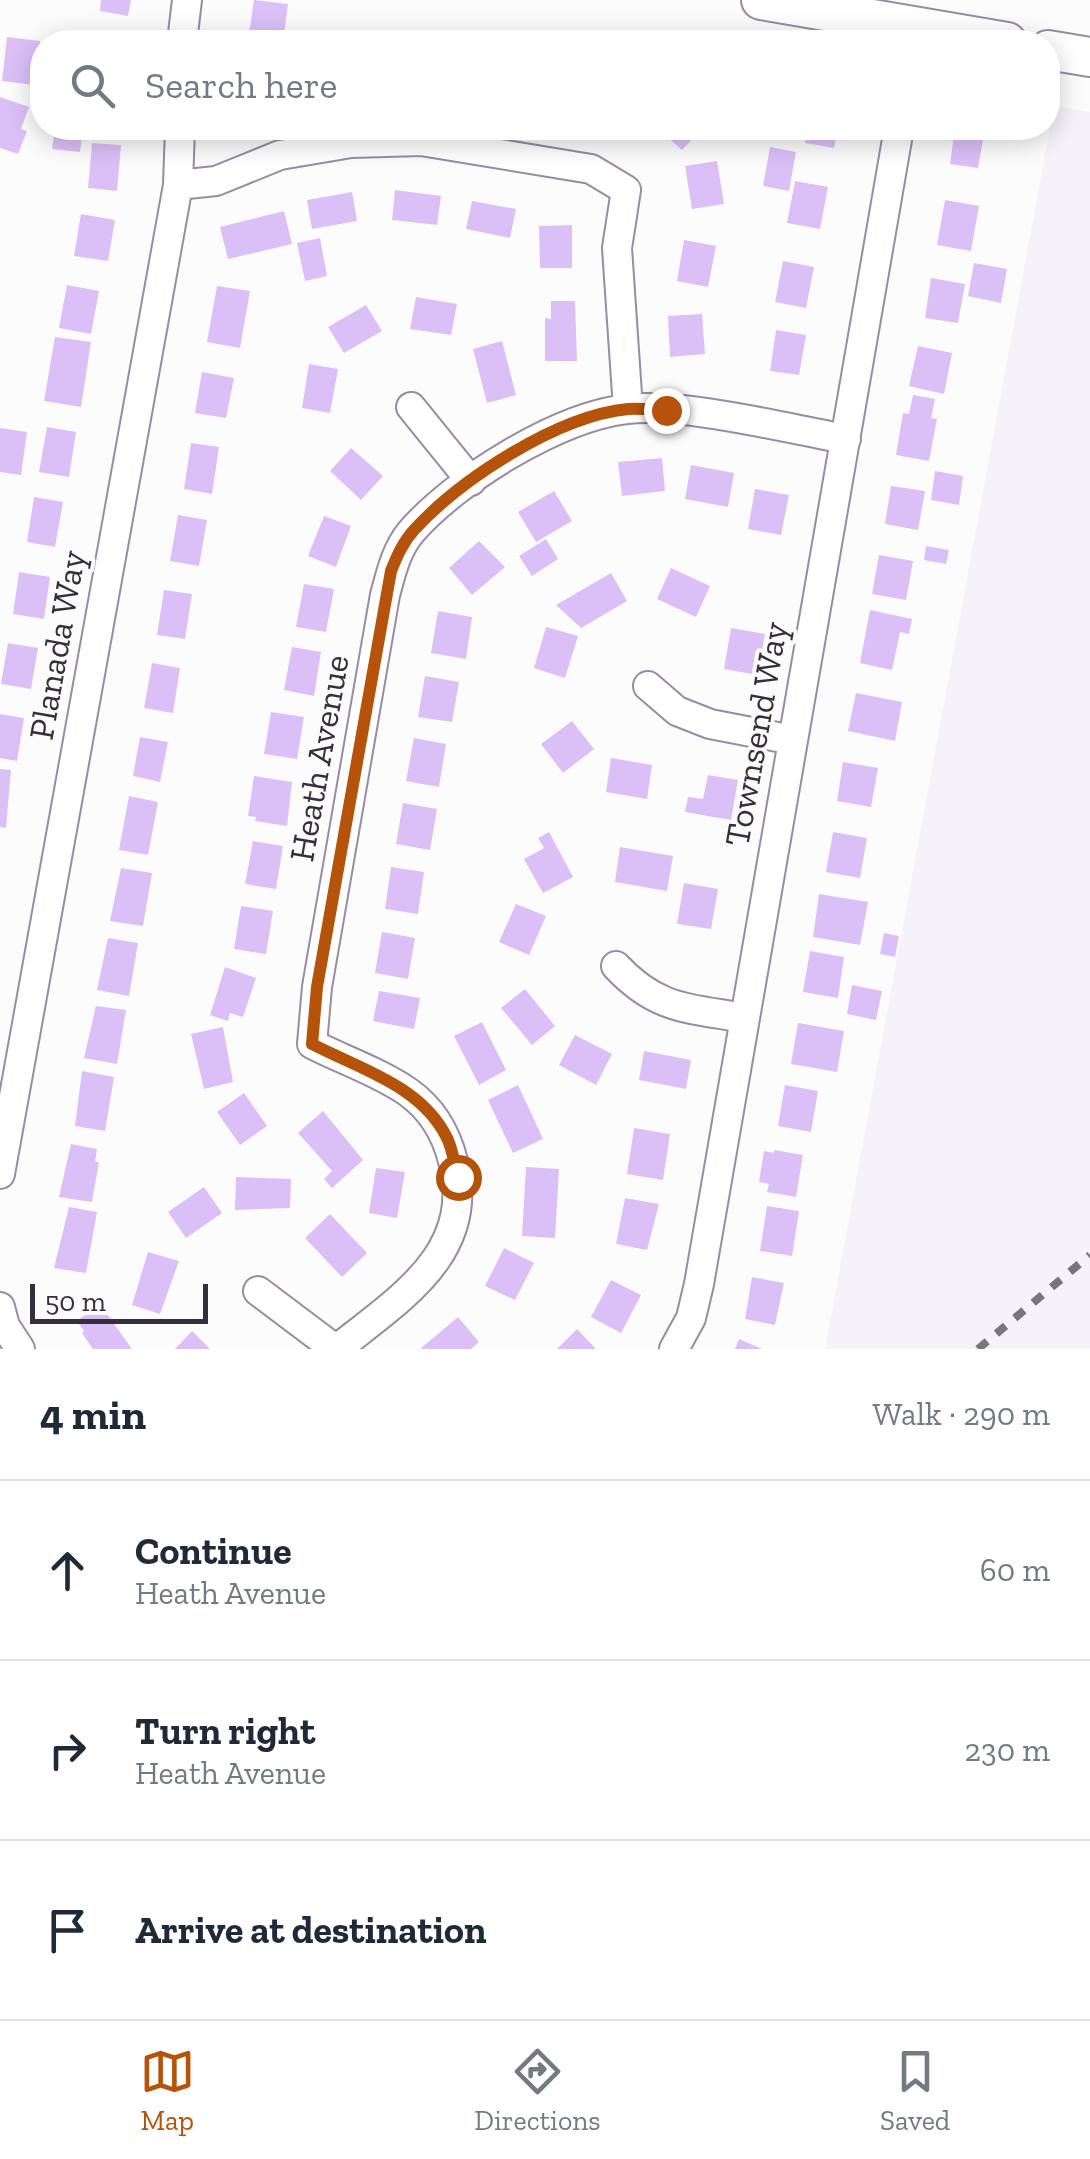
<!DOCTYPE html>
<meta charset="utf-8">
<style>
body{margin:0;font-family:"Zilla Slab",serif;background:#f2f2f3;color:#1f2937}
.scale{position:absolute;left:30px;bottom:25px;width:178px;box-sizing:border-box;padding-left:10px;border:5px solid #352f3b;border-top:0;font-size:28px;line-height:35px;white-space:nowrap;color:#352f3b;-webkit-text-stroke:8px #fcfcfc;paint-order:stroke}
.stop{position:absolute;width:30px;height:30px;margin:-22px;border:8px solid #b45309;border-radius:50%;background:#fff}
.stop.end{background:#b45309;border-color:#fff;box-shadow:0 2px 10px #0008}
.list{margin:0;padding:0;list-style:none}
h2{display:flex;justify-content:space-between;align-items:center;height:130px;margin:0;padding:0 40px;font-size:42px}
h2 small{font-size:32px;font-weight:400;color:#747a83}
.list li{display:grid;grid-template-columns:65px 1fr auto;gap:30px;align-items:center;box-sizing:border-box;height:180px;padding:0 40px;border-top:2px solid #e0e1e3}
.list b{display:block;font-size:38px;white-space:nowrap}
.list p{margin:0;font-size:32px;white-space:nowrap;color:#747a83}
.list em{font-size:32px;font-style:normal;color:#747a83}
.icon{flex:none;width:55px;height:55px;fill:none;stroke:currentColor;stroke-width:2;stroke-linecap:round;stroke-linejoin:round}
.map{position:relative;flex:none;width:1090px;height:1349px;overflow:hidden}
.search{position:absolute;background:#fff;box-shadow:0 5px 25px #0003;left:30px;right:30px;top:30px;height:110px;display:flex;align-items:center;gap:25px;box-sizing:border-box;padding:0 35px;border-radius:40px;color:#747a83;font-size:38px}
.sheet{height:670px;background:#fff}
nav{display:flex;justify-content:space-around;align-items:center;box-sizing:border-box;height:140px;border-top:2px solid #e0e1e3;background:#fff;font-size:28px;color:#747a83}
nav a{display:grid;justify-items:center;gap:5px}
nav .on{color:#b45309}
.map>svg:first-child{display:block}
</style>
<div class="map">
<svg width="1090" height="1349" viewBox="0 0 1090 1349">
<rect width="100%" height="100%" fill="#fcfcfc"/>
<path fill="#f6f2fa" d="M1054,106l36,6v1237h-265z"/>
<path fill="#dbc0f8" d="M101,0h30l-3,16 -28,-5z
M254,0l34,4 -5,38 -35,-1z
M7,37l33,4 -5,44 -33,-4z
M0,97l29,10 -8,22 6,2 -9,23 -18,-6z
M55,128h28l-3,24 -28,-3z
M657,128h46l-21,22z
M808,128h30l-4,20 -29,-5z
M955,128h30l-7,40 -28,-4z
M92,143l29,2 -4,46 -29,-3z
M770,147l26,5 -7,39 -26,-5z
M717,161l7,43 -32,5 -7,-43z
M795,181l33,6 -8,42 -33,-6z
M395,190l46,6 -4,29 -45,-5z
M352,192l5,29 -45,8 -5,-29z
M945,200l34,6 -8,45 -34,-6z
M472,201l44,8 -6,29 -44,-9z
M284,211l8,33 -64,15 -8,-32z
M81,214l34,6 -7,41 -34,-5z
M572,225v43h-32l-1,-42z
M320,238l7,38 -22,5 -8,-38z
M684,240l32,6 -8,41 -31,-6z
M783,261l31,6 -8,41 -31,-6z
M974,263l33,6 -6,34 -33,-7z
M931,278l34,6 -7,39 -33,-5z
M67,285l32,6 -8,43 -32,-6z
M217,286l33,5 -10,57 -33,-6z
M416,297l41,7 -6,31 -41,-6z
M551,301h24l2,60h-32v-43l6,1z
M366,305l16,26 -38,22 -16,-26z
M702,314l3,40 -35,3 -2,-41z
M776,330l30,5 -7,40 -29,-4z
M55,337l36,5 -10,65 -37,-6z
M502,341l14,54 -29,8 -14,-54z
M918,346l34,7 -8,41 -35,-8z
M309,364l29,5 -8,44 -28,-5z
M202,372l32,6 -8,40 -31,-5z
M913,395l22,4 -4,19 6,1 -8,42 -33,-6 7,-42 6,1z
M47,427l29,5 -7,45 -30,-5z
M0,428l27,4 -6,43 -21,-3z
M191,443l28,4 -7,47 -28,-5z
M351,448l32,28 -22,24 -31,-29z
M662,458l3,33 -43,5 -4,-34z
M691,465l43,8 -6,34 -43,-8z
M935,471l28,5 -4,29 -28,-5z
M891,486l34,5 -7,39 -33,-6z
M755,489l34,6 -8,40 -33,-6z
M554,491l18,30 -36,21 -18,-30z
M34,497l29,5 -8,45 -28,-5z
M178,515l29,5 -8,46 -29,-5z
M324,516l27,10 -15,41 -28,-11z
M546,539l12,20 -26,17 -13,-20z
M479,541l26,26 -33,28 -23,-27z
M926,546l23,4 -3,14 -22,-4z
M879,555l34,6 -7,39 -34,-6z
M671,568l39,18 -14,31 -39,-18z
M19,572l31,5 -6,42 -31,-5z
M611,573l16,28 -46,27 -25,-23z
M304,584l30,5 -8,43 -30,-5z
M164,590l28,4 -7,45 -28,-4z
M870,610l42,9 -3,15 -9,-2 -8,38 -32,-7z
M438,611l34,6 -6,42 -35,-6z
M546,627l32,9 -13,42 -31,-10z
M731,628l34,6 -7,41 -34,-6z
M8,643l30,5 -7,41 -30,-5z
M292,647l29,5 -7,44 -30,-6z
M152,663l28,5 -7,45 -29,-5z
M425,676l34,6 -7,40 -34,-5z
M856,693l46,9 -7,39 -47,-10z
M271,712l33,5 -7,42 -33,-5z
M0,714l24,4 -7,43 -17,-3z
M572,721l22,28 -31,24 -22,-29z
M140,737l28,5 -8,40 -27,-6z
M414,738l32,6 -7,43 -33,-6z
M611,758l41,7 -5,34 -41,-7z
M843,762l35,6 -7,39 -34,-6z
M0,769l11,1 -5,58 -6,-1z
M708,775l30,5 -7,40 -46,-8 3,-15 15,2z
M254,776l38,6 -5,44 -32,-5 1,-4 -8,-1z
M129,796l29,6 -10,53 -29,-5z
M403,803l34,6 -7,41 -34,-6z
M549,832l24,45 -30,16 -19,-34 20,-11 -6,-10z
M833,832l34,6 -7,40 -34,-6z
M253,841l30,5 -7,43 -31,-5z
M620,847l53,9 -6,35 -52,-9z
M391,867l33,5 -6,42 -33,-5z
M121,868l31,5 -9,53 -33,-5z
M684,883l34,6 -7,40 -34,-5z
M819,894l49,8 -8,43 -47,-8z
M516,904l30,12 -17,39 -30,-13z
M241,906l32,5 -7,43 -32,-5z
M382,932l33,6 -7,41 -33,-6z
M884,933l15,3 -4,21 -15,-3z
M108,938l30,5 -9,53 -32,-6z
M810,951l34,6 -6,41 -35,-6z
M225,967l31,11 -13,39 -13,-4 -2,8 -18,-6z
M852,985l30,6 -6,29 -29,-6z
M525,989l30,37 -23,19 -31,-37z
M379,991l41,7 -6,31 -41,-8z
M96,1006l30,4 -9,54 -33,-6z
M482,1022l24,48 -27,15 -25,-49z
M798,1023l46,8 -7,41 -46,-8z
M223,1027l10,55 -29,7 -13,-55z
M575,1035l37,19 -16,31 -37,-20z
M644,1051l47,9 -5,29 -47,-9z
M82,1071l32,6 -9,54 -30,-5z
M518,1085l25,54 -30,14 -25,-53z
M785,1085l33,6 -7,41 -33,-6z
M244,1093l23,33 -27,19 -23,-33z
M323,1111l40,49 -31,28 -8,-9 8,-8 -34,-38z
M634,1128l36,6 -7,46 -36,-6z
M71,1144l26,5 -2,13h4l-7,40 -33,-5z
M774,1150l29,5 -7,42 -29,-5 2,-8 -10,-2 5,-31 10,2z
M526,1167l33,2 -4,69 -33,-2z
M376,1168l29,4 -8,46 -28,-5z
M236,1177l55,2 -1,29 -55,2z
M204,1187l18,26 -36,25 -18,-26z
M625,1198l34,6 -12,46 -31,-6z
M767,1206l32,5 -7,45 -32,-5z
M69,1207l28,5 -11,61 -32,-5z
M330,1214l37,39 -25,24 -37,-39z
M504,1248l30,15 -19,37 -30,-14z
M148,1252l31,9 -19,53 -28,-9z
M752,1277l32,6 -9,42 -30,-6z
M611,1280l30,15 -20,38 -30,-16z
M100,1304l32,45h-39l-11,-16 2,-2 -7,-10z
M458,1317l21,25 -8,7h-51z
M577,1329l19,20h-39z
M192,1331l18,18h-35z
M739,1339l23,10h-27z"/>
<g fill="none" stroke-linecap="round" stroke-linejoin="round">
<defs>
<path id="street" d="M182,42l5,-42
M178,185l38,-4 64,-26 71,-12 70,-2 170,28 35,21 -9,58 11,161
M411,407l60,74
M648,686l29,25 33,13 83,16
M616,966c41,44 72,42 129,52
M0,1174l178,-989 2,-57
M258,1291l77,58
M0,1307l5,19 15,23
M337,1349c62,-50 140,-96 116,-188 -7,-28 -21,-52 -45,-69 -29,-20 -65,-32 -96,-48l5,-57 68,-392c6,-22 11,-45 26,-63 45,-52 147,-115 216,-123 60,-6 157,19 219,30
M674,1349l17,-31 8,-34 200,-1156"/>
<path id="secondary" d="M761,0l246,42
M1048,50l42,7"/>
</defs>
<use href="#street" stroke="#988ba7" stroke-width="32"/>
<use href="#secondary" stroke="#988ba7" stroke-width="42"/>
<use href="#street" stroke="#fff" stroke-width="28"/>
<use href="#secondary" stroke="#fff" stroke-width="38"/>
<path stroke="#79757d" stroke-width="8" stroke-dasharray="12 12" stroke-linecap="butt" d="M978,1349l112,-94"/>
</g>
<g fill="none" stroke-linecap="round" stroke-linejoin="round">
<path stroke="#b45309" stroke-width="12" d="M458,1177c-4,-13 -5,-27 -11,-39 -25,-52 -87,-69 -135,-94l5,-57 74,-416c6,-15 12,-29 23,-41 47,-51 143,-114 214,-121 12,-1 26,1 38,1"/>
</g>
<g text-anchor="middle" stroke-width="8" stroke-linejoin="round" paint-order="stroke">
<g font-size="35" fill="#352f3b" stroke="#fcfcfc">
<text transform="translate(57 645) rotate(-80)" y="12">Planada Way</text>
<text transform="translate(756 734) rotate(-80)" y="12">Townsend Way</text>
<text transform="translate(319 758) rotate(-80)" y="12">Heath Avenue</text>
</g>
</g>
</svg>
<div class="scale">50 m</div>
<div class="stop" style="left:458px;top:1177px"></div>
<div class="stop end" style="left:666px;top:410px"></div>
<div class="search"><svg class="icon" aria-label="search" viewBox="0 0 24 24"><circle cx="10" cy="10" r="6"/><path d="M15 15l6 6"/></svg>Search here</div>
</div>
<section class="sheet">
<h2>4 min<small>Walk · 290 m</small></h2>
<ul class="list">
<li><svg class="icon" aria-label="ahead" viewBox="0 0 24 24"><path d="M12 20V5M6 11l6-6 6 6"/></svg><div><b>Continue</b><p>Heath Avenue</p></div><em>60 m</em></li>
<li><svg class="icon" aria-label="right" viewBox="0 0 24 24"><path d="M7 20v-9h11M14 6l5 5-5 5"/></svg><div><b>Turn right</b><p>Heath Avenue</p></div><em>230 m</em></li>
<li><svg class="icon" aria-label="arrive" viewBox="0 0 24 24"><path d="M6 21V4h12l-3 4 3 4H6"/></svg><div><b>Arrive at destination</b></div></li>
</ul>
</section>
<nav>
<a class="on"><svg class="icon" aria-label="map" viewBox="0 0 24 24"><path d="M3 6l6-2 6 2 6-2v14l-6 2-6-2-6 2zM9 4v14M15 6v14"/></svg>Map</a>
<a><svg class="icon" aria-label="directions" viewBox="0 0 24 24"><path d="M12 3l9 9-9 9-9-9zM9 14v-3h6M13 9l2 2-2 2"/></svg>Directions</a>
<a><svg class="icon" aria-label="saved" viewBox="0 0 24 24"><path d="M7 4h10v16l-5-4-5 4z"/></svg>Saved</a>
</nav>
